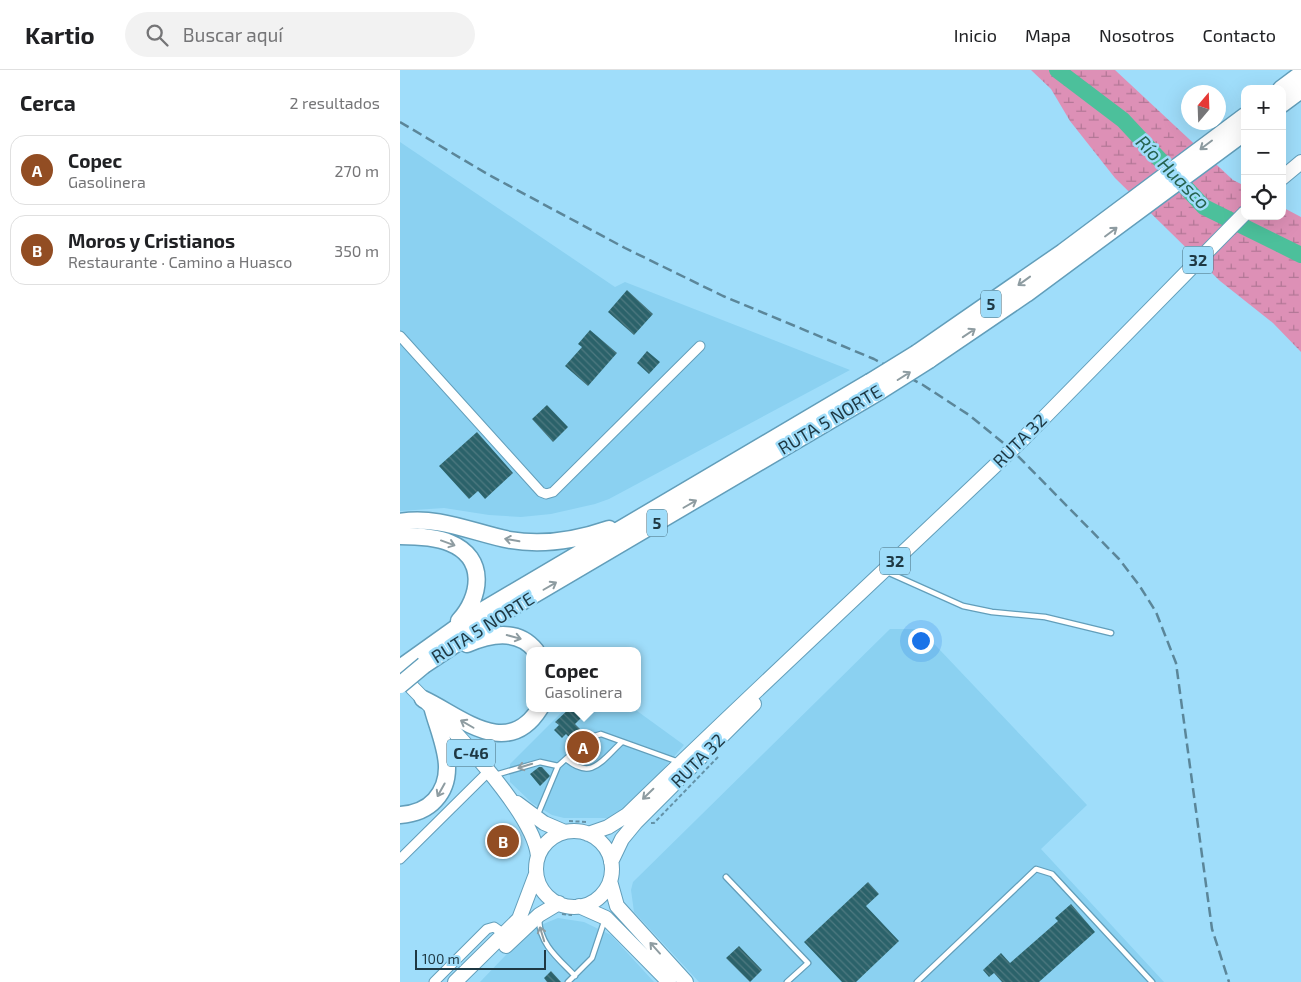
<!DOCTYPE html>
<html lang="es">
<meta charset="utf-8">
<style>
body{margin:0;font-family:"Exo 2",sans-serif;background:#f2f2f2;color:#202124}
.controls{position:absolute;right:15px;top:15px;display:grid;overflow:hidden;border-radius:10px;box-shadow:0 5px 20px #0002}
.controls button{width:45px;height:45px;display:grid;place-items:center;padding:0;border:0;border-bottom:1px solid #e0e0e0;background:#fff;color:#202124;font:25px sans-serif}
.compass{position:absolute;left:781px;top:15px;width:45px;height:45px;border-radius:50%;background:#fff;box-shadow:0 5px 20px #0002;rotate:19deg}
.scale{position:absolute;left:15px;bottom:12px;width:131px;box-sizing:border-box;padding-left:5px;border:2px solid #1e3843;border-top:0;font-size:14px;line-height:18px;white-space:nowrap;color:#1e3843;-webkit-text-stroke:4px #9fddfa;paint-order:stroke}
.you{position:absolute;left:520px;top:570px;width:18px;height:18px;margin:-12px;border:4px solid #fff;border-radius:50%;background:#1a73e8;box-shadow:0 0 0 8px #1a73e833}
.badge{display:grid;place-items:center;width:32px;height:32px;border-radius:50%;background:#924d23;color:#fff;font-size:16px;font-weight:700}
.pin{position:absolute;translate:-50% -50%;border:2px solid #fff;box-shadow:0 1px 5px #0006}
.popup{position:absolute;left:126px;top:577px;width:115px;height:65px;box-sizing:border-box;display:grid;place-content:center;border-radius:10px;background:#fff;filter:drop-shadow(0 1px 4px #0005);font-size:16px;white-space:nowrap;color:#757577}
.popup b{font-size:19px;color:#202124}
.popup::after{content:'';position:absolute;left:50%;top:100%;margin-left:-10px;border:10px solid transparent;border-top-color:#fff}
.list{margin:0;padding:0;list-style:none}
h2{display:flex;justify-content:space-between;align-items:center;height:65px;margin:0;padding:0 20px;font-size:21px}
h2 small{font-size:16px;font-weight:400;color:#757577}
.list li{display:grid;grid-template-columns:32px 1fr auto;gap:15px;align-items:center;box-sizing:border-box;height:70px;margin:0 10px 10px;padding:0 10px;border:1px solid #e0e0e0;border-radius:15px}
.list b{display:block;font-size:19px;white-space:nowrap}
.list p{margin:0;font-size:16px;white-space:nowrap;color:#757577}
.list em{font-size:16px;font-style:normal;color:#757577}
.icon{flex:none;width:28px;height:28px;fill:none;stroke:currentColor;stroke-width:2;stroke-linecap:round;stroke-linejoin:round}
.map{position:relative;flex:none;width:901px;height:912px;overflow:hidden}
header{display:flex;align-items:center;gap:30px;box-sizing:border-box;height:70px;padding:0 25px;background:#fff;border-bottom:1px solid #e0e0e0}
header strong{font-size:24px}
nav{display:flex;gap:28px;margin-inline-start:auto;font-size:18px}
.search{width:350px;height:45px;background:#f2f2f2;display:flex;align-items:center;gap:12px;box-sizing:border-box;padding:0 18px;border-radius:28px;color:#757577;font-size:19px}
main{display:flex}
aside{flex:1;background:#fff}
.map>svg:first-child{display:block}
</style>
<header>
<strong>Kartio</strong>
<div class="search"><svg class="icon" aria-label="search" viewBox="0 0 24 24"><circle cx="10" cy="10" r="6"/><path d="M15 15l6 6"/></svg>Buscar aquí</div>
<nav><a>Inicio</a><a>Mapa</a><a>Nosotros</a><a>Contacto</a></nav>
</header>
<main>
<aside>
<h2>Cerca<small>2 resultados</small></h2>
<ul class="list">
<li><span class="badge">A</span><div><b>Copec</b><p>Gasolinera</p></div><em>270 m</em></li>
<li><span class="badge">B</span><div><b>Moros y Cristianos</b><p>Restaurante · Camino a Huasco</p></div><em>350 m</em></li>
</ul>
</aside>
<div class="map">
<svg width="901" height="912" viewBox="0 0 901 912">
<defs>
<pattern id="wetland-marsh" width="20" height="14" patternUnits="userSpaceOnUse" patternTransform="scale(1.25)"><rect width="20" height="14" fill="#dd90b6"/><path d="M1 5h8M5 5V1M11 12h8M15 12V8" fill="none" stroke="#b37796"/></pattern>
<pattern id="building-back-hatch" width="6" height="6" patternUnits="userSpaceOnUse" patternTransform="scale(1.25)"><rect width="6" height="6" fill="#2b626a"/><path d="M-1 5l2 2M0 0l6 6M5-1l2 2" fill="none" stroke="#4f7a81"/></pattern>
</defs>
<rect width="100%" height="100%" fill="#9fddfa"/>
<path fill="#8bd1f1" d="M0,72l215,145 10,-5 225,88 -241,129 -14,5 -44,10 -30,3 -32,-2 -45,-7 -44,3z
M490,559h30l167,176 -46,44 123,133h-465l-65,-70 -3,-22 2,-8z
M166,638h67l51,37 -24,28 -39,38 -13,7h-44l-12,-3 -20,-12 -22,-21v-18z
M158,848l26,4 27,13 43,47h-174l51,-53z"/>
<path fill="url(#wetland-marsh)" d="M631,0h84l118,110 12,6v30h37v-9l19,10v135l-28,-29 -53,-42 -105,-103 -45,-57 -19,-32z"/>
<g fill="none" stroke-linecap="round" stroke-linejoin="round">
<path stroke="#4cc09b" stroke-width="16" d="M657,0l66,50 81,87 97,48"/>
</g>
<path fill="url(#building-back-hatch)" d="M227,220l26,24 -19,21 -26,-23z
M190,260l27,23 -29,33 -23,-20 17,-19 -4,-3z
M247,281l13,11 -11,12 -12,-11z
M147,335l21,22 -15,15 -21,-23z
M77,362l36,41 -28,26 -7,-8 -9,8 -30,-33z
M170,638h5l8,8 -8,8 11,11 -1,6h7l4,4 -10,10 -4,-5v-6h-6l-10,-10 -4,4 -8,-8 5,-5 -4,-3z
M139,697h3l8,9 -10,10 -10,-12z
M468,812l11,12 -13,12 33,35 -43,41h-14l-38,-40z
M671,834l24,28 -56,50h-37l-8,-9 -5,4 -6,-7 18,-17 9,10 48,-42 -3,-3z
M339,876l23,24 -12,12 -24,-24z
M151,901l10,11h-14l-3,-4z"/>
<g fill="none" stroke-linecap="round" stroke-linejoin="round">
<defs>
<path id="service" d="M487,502l76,34 29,6 53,5 66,16
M188,668l13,-4 78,28
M166,689c26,22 36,1 56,-17
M95,705l45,-13 18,4
M138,744l20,-48 21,-19
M326,807l82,86 -21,19
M139,850c1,25 20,39 36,56
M168,912l24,-24 13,-39
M517,912l119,-113 16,5 100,108"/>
<path id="minor" d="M0,266l141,156 5,2 7,-2 147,-146
M0,789l88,-87
M34,912l53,-53 7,-2 10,7"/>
<path id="primary" d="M882,108l19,-16
M623,369l222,-226
M0,605c36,37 133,133 138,181
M117,733l27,20 21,9
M136 799a38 38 0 1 1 76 0a38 38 0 1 1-76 0Z
M188,764l20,-7 19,-12c123,-120 249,-236 374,-355
M211,792l11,-23 14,-17 118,-118
M210,811l7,25 69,76
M179,836l27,12 63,64
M106,876l33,-31 20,-12
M55,912l64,-63 17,-45"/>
<path id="motorway" d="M881,19l20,-15
M882,34l19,-14
M517,283l146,-101 182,-136
M529,290l97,-66 219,-162
M0,452c37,-7 74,11 110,18 34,6 67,0 99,-11
M0,466c16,0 36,1 50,7 37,15 31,54 9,78
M67,574c23,-10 51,-16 69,7
M24,595l72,-48 384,-226
M0,598l70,-50 400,-236
M23,629c37,17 84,62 117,9
M0,745c14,-1 26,-5 35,-15 24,-26 6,-61 -2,-90"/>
</defs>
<use href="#service" stroke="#629eba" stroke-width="7"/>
<use href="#minor" stroke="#629eba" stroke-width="11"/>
<use href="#primary" stroke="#629eba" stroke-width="16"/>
<use href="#motorway" stroke="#629eba" stroke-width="19"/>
<path stroke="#6492a7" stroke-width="2" stroke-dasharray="4 2.5" stroke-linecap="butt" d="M169,751l17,1
M251,753h3l64,-66
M162,844l10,1"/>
<use href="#service" stroke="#fff" stroke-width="4.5"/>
<use href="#minor" stroke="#fff" stroke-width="9"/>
<use href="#primary" stroke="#fff" stroke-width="14"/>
<use href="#motorway" stroke="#fff" stroke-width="16"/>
<path stroke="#5b8699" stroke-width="2.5" stroke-dasharray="10 5" stroke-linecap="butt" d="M0,52l89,53 136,73 98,48 151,63 49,26 46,30 43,35 107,109 20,26 17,27 20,51 36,266 17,53"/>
<defs>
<path id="primary-bridge" d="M601,390l22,-21"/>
<path id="motorway-bridge" d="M470,312l47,-29
M480,321l49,-31
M0,615l24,-20"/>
</defs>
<use href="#primary-bridge" stroke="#629eba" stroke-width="16" stroke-linecap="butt"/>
<use href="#motorway-bridge" stroke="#629eba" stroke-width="19" stroke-linecap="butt"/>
<use href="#primary-bridge" stroke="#fff" stroke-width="14"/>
<use href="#motorway-bridge" stroke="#fff" stroke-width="16"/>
</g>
<defs><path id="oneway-shaft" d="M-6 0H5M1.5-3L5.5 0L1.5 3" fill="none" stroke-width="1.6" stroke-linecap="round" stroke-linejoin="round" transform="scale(1.25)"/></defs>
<g stroke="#8e9ca1">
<use href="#oneway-shaft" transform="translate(806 75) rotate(143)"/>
<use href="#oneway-shaft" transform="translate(711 162) rotate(-37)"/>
<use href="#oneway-shaft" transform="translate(624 211) rotate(144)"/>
<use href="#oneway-shaft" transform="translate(569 263) rotate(-34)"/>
<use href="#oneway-shaft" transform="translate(504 306) rotate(-32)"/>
<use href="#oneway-shaft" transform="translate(290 434) rotate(-30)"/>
<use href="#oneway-shaft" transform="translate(112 470) rotate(-170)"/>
<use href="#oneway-shaft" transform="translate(48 473) rotate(20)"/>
<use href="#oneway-shaft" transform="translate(150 516) rotate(-30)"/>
<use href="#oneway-shaft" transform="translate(114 567) rotate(15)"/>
<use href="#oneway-shaft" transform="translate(67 654) rotate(-150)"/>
<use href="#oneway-shaft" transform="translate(125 696) rotate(163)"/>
<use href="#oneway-shaft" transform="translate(41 720) rotate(119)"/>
<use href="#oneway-shaft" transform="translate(248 724) rotate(136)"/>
<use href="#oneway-shaft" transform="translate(142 864) rotate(-107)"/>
<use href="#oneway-shaft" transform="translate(255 878) rotate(-132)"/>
</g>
<g text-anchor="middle" stroke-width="5" stroke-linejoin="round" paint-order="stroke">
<g fill="#9fddfa" stroke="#456a7a" stroke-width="1">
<rect x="783" y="176.5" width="30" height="27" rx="4"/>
<rect x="581" y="220.5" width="20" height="27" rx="4"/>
<rect x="247" y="439.5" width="20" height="27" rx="4"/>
<rect x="480" y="477.5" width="30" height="27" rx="4"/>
<rect x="47" y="669.5" width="48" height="27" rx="4"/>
</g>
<g font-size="16" font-weight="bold" fill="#1e3843">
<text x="798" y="196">32</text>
<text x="591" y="240">5</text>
<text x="257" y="459">5</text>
<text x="495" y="497">32</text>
<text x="71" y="689">C-46</text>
</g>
<g font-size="18" fill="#1e3843" stroke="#9fddfa">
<text transform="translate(430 350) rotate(-31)" y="6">RUTA 5 NORTE</text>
<text transform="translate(620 371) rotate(-45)" y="6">RUTA 32</text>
<text transform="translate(83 558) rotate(-32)" y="6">RUTA 5 NORTE</text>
<text transform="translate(298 691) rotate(-45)" y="6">RUTA 32</text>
</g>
<g font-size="19" font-style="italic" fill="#26634f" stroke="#9fddfa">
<text transform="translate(773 102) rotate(45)" y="7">Río Huasco</text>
</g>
</g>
</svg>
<div class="controls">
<button>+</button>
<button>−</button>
<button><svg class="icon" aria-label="locate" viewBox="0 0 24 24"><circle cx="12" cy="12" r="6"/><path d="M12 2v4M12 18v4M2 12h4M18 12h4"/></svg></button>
</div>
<svg class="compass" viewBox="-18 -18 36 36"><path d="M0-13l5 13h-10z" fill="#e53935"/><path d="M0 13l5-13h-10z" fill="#757577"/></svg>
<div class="scale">100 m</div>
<div class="you"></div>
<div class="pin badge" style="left:183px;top:677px">A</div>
<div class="popup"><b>Copec</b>Gasolinera</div>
<div class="pin badge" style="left:103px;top:771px">B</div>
</div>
</main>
